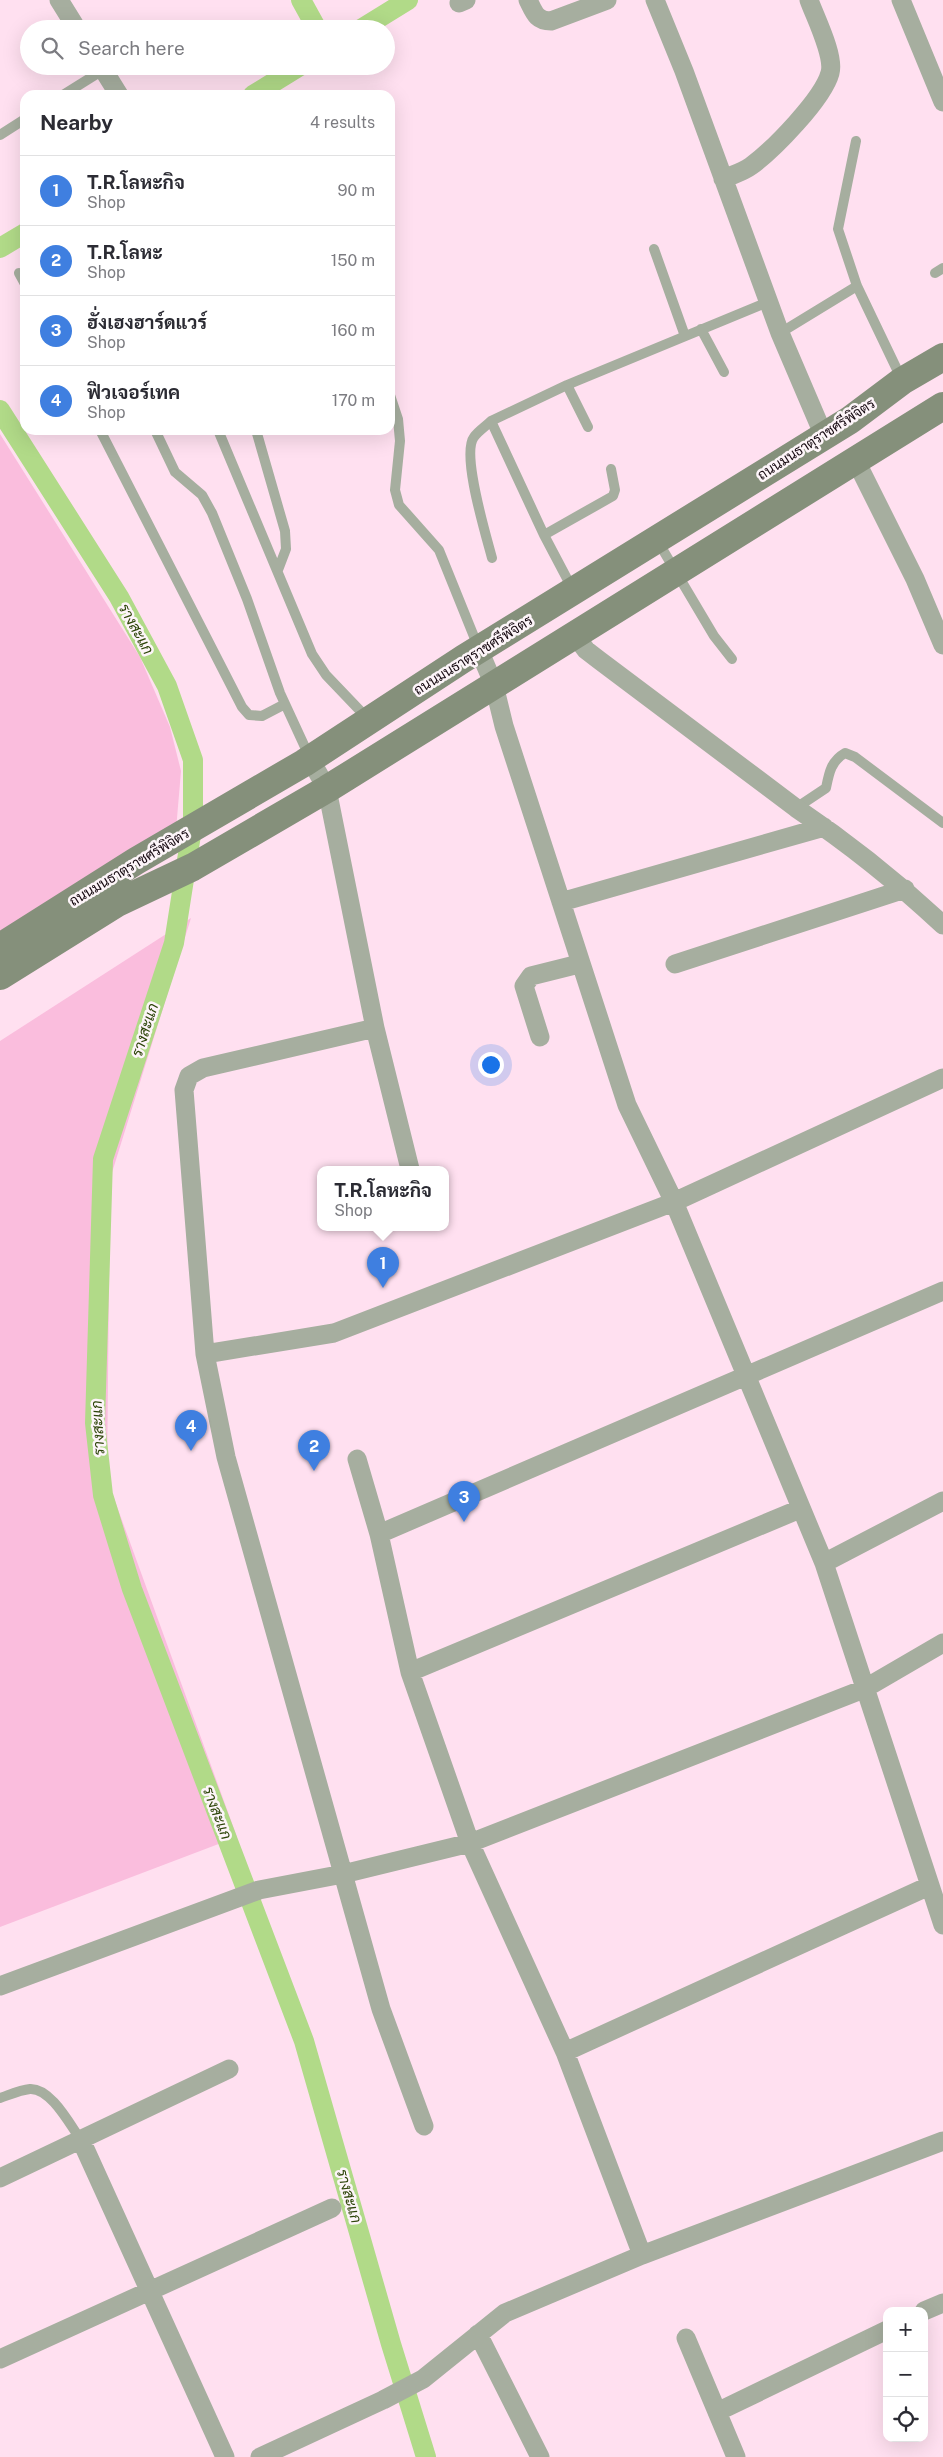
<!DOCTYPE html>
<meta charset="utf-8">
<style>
body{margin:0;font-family:"Public Sans",Sarabun,sans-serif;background:#f7f7f7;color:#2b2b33}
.controls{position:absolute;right:15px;bottom:15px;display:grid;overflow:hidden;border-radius:10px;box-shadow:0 5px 20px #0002}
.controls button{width:45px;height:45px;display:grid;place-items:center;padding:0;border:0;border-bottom:1px solid #e1e1e2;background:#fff;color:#2b2b33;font:25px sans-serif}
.you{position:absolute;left:490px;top:1064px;width:18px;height:18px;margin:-12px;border:4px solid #fff;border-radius:50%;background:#1a73e8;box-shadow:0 0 0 8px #1a73e833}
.badge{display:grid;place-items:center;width:32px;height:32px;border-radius:50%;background:#db2777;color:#fff;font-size:16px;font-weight:700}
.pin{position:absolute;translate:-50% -41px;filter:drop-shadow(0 1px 2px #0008)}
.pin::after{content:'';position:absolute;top:26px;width:18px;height:15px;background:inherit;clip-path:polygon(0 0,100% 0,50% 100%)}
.popup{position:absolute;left:317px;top:1166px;width:132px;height:65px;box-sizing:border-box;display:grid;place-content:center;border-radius:10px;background:#fff;filter:drop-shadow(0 1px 4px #0005);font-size:16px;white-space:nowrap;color:#7c7c81}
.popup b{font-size:19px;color:#2b2b33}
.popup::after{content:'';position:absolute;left:50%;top:100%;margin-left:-10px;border:10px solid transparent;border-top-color:#fff}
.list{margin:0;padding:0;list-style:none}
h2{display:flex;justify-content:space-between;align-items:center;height:65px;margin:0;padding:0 20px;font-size:21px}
h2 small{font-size:16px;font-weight:400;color:#7c7c81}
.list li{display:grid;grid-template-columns:32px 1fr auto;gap:15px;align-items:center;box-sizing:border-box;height:70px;padding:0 20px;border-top:1px solid #e1e1e2}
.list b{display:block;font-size:19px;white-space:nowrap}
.list p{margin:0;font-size:16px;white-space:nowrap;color:#7c7c81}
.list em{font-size:16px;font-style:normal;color:#7c7c81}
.icon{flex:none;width:28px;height:28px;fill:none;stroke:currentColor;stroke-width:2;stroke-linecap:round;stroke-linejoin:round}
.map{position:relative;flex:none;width:943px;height:2457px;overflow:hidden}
.search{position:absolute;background:#fff;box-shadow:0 5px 20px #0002;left:20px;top:20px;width:375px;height:55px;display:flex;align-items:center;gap:12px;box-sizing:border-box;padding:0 18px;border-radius:28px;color:#7c7c81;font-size:19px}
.panel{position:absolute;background:#fff;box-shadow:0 5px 20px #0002;left:20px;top:90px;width:375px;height:345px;border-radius:15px}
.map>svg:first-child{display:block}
</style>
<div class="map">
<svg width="943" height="2457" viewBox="0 0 943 2457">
<rect width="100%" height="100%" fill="#ffe0f0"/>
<path fill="#fabddd" d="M0,434l140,223 30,70 11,44 -5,59 -176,108z
M191,918l-81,261 -3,300 130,358 -237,90v-886z"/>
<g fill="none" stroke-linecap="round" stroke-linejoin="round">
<path stroke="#b1da88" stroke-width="20" d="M301,0l16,29
M361,29l47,-29
M253,95l47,-29
M0,248l25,-15
M0,410l119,187 48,89 26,74v62l-19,121 -71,216 -8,264 8,72 29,94 172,452 87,303 35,113"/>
<path stroke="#a6ae9f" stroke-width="10" d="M63,95l40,-25
M0,135l25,-16
M856,141l-18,88 19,57 45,94
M654,249l31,87
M19,273l6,11
M935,273l8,-5
M701,329l23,43
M780,333l77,-47
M567,385l21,42
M390,395l8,24 2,22 -5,49 4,15 40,45 40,99
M491,421c-5,5 -13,10 -17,16 -13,17 12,98 18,121
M100,430l142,277 7,8 13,1 23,-12
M155,430l20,42 27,23 10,18 35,86 33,94 30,65
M218,430l94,224 14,21 42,44
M256,430l29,101 1,18 -8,21
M544,535l-53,-114 76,-36 201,-83
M657,540l57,96 18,23
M573,590l-29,-55 69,-39 2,-6 -4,-21
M796,808l30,-20c3,-15 5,-27 19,-35l10,4 88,66
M0,2098c9,-3 20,-8 30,-9 21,-1 40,36 51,51"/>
<path stroke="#a6ae9f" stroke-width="19" d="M59,0l18,29
M528,0c6,12 8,21 23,21l56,-21
M655,0l29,71 96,262 44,103
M901,0l42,102
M459,3l7,-3
M101,66l18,29
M723,179c9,-4 20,-7 28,-13 22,-16 72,-67 79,-93 5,-17 -15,-56 -21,-73
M856,461l59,118 28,66
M574,634l12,16 13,10 197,148c52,35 101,74 147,117
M479,650l15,35 10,41 123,379 47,97 150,361 119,362
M310,759l17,30 48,239 35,141
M561,902l263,-75
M675,964l230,-75
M375,1028l-172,40 -14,8 -5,14 21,264 21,103 155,552 43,117
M540,1037l-16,-51 7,-10 48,-12
M205,1354l129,-21 340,-131 269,-124
M357,1459l22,75 31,138 60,171 95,209 77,203
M379,1534l564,-243
M824,1563l119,-62
M410,1672l390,-163
M0,1986l259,-96 84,-16 127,-31 394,-154 79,-46
M565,2052l364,-166
M81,2140l144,317
M0,2178l229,-109
M924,2311l19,-8
M478,2334l62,123
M686,2338l50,119
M0,2359l332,-151
M717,2412l170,-82
M260,2457l123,-57 40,-21 82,-66 137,-58 301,-114"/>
<path stroke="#85907b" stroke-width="28" d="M0,947l136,-86 168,-98 159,-104 387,-239 52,-39 41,-24
M0,976l117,-73 76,-36 134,-78 616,-383"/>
</g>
<g text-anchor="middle" stroke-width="5" stroke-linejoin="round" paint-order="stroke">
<g font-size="14" fill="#150910" stroke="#fdf5f9">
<text transform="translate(816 439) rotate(-33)" y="5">ถนนมนธาตุราชศรีพิจิตร</text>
<text transform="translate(473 655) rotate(-32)" y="5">ถนนมนธาตุราชศรีพิจิตร</text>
<text transform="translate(129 867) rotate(-31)" y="5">ถนนมนธาตุราชศรีพิจิตร</text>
</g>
<g font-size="15" font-style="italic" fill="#2d4509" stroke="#fdf5f9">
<text transform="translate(136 629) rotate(61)" y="5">รางสะแก</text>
<text transform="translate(145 1030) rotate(-72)" y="5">รางสะแก</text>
<text transform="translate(98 1428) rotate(-93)" y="5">รางสะแก</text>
<text transform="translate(217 1813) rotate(69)" y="5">รางสะแก</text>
<text transform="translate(349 2196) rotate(74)" y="5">รางสะแก</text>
</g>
</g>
</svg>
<div class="controls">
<button>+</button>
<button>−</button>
<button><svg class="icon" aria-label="locate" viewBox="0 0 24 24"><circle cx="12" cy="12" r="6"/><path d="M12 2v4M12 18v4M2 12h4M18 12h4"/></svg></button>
</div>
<div class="you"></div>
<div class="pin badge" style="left:383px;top:1288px;background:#3f7fe0">1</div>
<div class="popup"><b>T.R.โลหะกิจ</b>Shop</div>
<div class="pin badge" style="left:314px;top:1471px;background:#3f7fe0">2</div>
<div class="pin badge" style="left:464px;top:1522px;background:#3f7fe0">3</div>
<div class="pin badge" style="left:191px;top:1451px;background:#3f7fe0">4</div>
<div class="search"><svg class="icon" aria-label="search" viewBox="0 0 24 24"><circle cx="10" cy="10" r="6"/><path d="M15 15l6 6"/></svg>Search here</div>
<section class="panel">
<h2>Nearby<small>4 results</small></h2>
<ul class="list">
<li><span class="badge" style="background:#3f7fe0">1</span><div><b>T.R.โลหะกิจ</b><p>Shop</p></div><em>90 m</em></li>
<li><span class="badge" style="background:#3f7fe0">2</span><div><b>T.R.โลหะ</b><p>Shop</p></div><em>150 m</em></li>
<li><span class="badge" style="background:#3f7fe0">3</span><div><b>ฮั่งเฮงฮาร์ดแวร์</b><p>Shop</p></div><em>160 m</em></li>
<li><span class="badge" style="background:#3f7fe0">4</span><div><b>ฟิวเจอร์เทค</b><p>Shop</p></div><em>170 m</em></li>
</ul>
</section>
</div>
